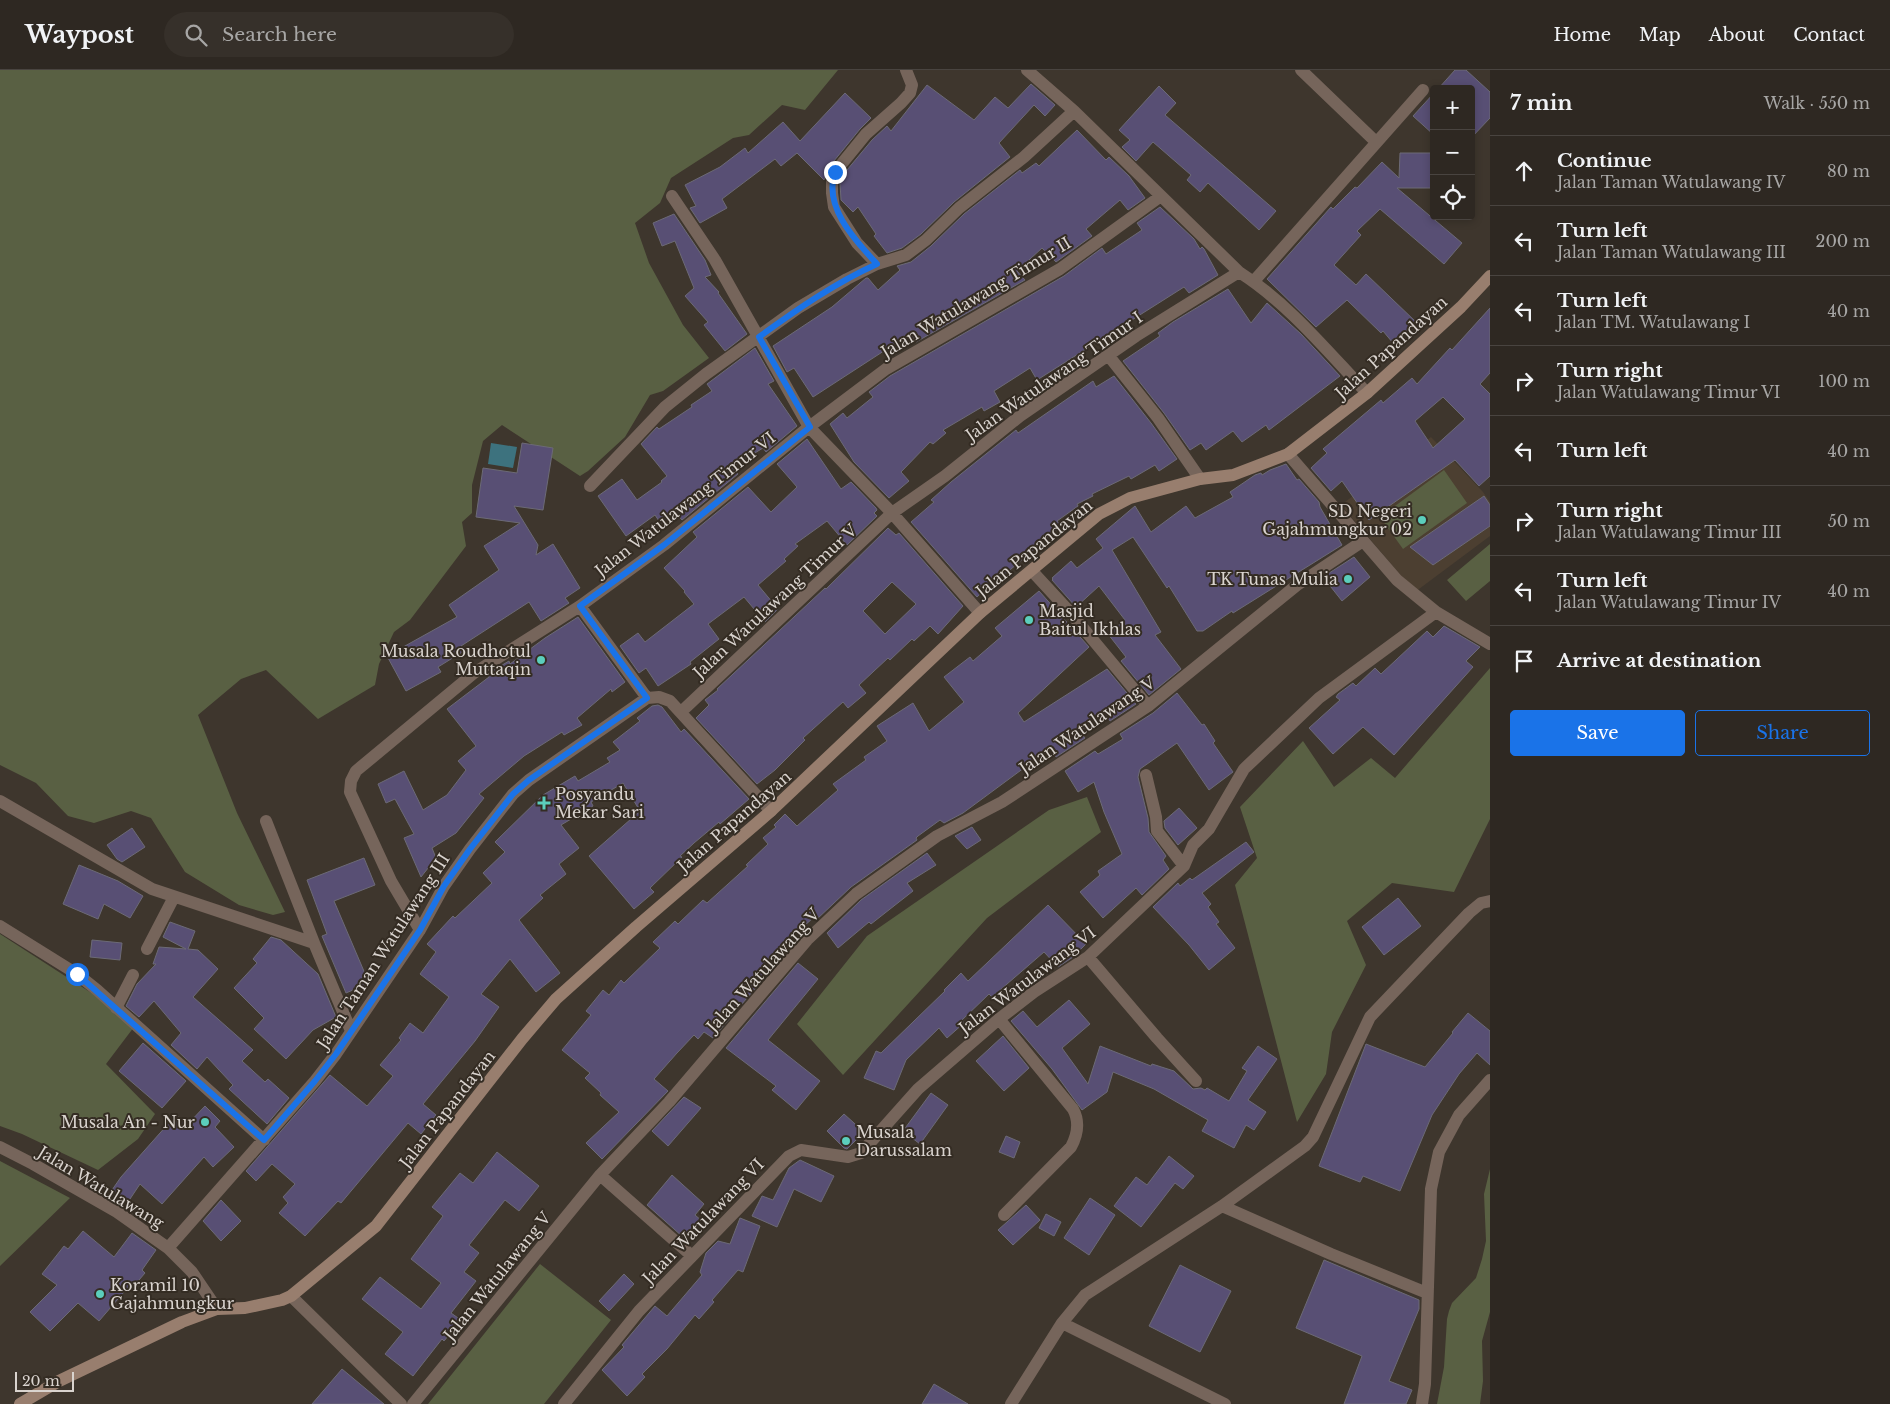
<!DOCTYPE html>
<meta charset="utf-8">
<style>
body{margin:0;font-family:"Libre Baskerville",serif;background:#36302a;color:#f1f3f6}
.controls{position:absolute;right:15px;top:15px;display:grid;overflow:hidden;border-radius:5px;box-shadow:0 2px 8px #0003}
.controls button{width:45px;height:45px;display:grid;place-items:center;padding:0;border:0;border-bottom:1px solid #494440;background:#2e2822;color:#f1f3f6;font:25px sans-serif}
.scale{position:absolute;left:15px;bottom:12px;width:59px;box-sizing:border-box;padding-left:5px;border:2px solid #d9d3ce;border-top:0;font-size:14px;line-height:18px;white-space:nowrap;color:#d9d3ce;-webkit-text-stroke:4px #342c23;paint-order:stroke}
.stop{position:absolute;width:15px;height:15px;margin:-11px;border:4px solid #1a73e8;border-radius:50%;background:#fff}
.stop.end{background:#1a73e8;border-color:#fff;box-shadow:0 1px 5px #0008}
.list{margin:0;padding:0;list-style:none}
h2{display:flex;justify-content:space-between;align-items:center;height:65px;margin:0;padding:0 20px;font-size:21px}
h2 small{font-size:16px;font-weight:400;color:#a7a6a5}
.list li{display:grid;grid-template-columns:32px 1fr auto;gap:15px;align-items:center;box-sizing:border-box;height:70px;padding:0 20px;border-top:1px solid #494440}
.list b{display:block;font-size:19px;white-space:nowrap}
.list p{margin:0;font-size:16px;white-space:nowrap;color:#a7a6a5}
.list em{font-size:16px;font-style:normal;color:#a7a6a5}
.actions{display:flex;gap:10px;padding:15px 20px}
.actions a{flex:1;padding:11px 0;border:1px solid #1a73e8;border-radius:5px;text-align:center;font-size:18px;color:#1a73e8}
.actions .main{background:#1a73e8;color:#fff}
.icon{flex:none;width:28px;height:28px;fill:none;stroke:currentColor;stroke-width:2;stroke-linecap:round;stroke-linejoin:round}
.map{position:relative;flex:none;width:1490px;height:1334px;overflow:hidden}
header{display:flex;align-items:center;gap:30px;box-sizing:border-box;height:70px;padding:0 25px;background:#2e2822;border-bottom:1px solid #494440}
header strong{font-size:24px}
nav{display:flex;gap:28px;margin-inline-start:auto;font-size:18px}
.search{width:350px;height:45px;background:#36302a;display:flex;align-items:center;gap:12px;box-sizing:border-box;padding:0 18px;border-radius:28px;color:#a7a6a5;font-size:19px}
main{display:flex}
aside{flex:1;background:#2e2822}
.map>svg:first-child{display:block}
</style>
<header>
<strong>Waypost</strong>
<div class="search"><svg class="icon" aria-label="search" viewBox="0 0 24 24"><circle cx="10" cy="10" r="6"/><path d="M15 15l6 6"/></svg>Search here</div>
<nav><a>Home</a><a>Map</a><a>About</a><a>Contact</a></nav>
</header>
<main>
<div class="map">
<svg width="1490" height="1334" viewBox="0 0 1490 1334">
<rect width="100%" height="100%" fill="#3e362d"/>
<path fill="#4c3f31" d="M1431,367l52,55 7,10v34l-75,56 -74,-87z"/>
<path fill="#596043" d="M0,0h838l-33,40 -23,-5 -33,30 -16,3 -62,40 -11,25 -25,20 14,40 34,62 26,33 -46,33 -13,4 -25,42 -37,34 -8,5 -78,-51 -19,16 -11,44v28l-10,9 4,24 -56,74 -16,12 -15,32 -4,21 -57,34 -52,-49 -25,9 -43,36 39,98 48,99 -12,3 -34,-10 -54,-33 -34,-54 -20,-7 -37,12 -26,-7 -32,-33 -36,-18z
M1444,400l23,33 -64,46 -23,-32z
M1490,474v37l-24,20 -19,-21z
M1490,598v151l-36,73 -62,-9 -45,38 19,44 -34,67 -6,42 -29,48 -62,-237 22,-27 -17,-51 63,-66 31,46 37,-29 24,20z
M1087,727l14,35 -114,86 -144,157 -46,-51 70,-88 182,-126z
M0,864l93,60 41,33 -28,37 49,50 -17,25 -40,31 -76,-36 -22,-8z
M0,1091l70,37 -70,68z
M1490,1099v143l-8,29 1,40 -3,23h-43l7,-37 3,-48 2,-8 3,-8 24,-25 6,-19 4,-18 -2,-47z
M540,1194l71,56 -67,84h-116z"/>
<path fill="#3d727e" d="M491,373l26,4 -4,21 -25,-4z"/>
<path fill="#584f74" stroke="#6c6a76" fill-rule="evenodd" d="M1455,0h11l24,22v26l-19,20v-49h-33z
M1031,14l24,21 -10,11 -11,-11 -35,38 11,14 -56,45 -33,32 -19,14 -15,5 -13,-17 2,-2 -18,-27 -5,5 -12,-12 -1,-17 2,-7 30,-36 15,-14 4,5 36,-46 47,35 21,-23 13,11z
M1159,16l17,17 -11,12 111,96 -17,19 -51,-47 -8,9 -13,-12 4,-5 -38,-33 -17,19 -14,-14 8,-7 -11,-10z
M845,23l26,25 -11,11 -31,38 -5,13 -27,-27 -16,13 -6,-7 -53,40 5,9 -27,15 -10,-15 6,-2 -11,-21 35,-18 25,-19 3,5 35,-31 17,19z
M1434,23v42l-21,-19z
M1077,60l29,30 3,-3 20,19 16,22 -17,12 -8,-10 -34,29 6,7 -36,26 -14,-14 -25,23 8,9 -109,62 -6,-8 -97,63 -19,-29 -7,4 -14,-26 59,-39 34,-29h2l10,12 22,-20 -3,-4 14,-4 20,-16 33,-32 56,-44 2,3 14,-10 3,3z
M1400,83h34v35h-37l65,55 -18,21 -64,-55 -23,22 4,4 -27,30 22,20 10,-11 50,48 -23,21 -10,-12 -2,2 -34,-33 -31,27 -49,-48 64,-72 2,2 22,-22 2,1 25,-26 17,16z
M1160,137l34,32 6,10 2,-2 2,2 14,26 -29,18 -5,-6 -147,93 -7,-12 -36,23 6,11 -16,9 -2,-4 -39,23 3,3 -13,11 -3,-2 -29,30 8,9 -20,17 -35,-36 -24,-38 13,-11 4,5 26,-21 -4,-5 21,-16 174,-100 38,-28 4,6 36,-24 -5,-7z
M674,144l31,46 6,15 -6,2 14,15 -1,1 29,41 -22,17 -21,-26 4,-3 -23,-26 9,-8 -19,-47 -13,5 -9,-23z
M1228,219l23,34 16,-20 34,31 39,42 -71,54 -3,-5 -24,17 -9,-11 -27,19 -5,-7 -11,7 -26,-37 -41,-52 37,-25 -2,-3 15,-11z
M1490,238v65l-10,11 10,10v82l-11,10 -24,-26 -86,60 -27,-39 -11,10 -20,-23 16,-15 -4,-4 58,-49 2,3 29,-25 5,6 33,-36 2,2zM1443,327l22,22 -32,29 -18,-27z
M755,278l19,33 -6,3 29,42 -31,26 -3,-4 -31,19 6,7 -56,46 -6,-7 -15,11 -6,-9 -29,21 -28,-40 24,-17 15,21 25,-18 -1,-1 6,-5 -26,-32 16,-17 2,2 33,-22 -1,-2 21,-14 -5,-7z
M1114,306l37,47 26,36 -18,12 -4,-6 -24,14 -2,-3 -37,18 1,2 -16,8 1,2 -21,15 4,5 -58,50 -2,-2 -24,23 -66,-75 23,-20 -3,-2 20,-18 65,-52 2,3 75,-52 3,6z
M807,369l34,50 10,-7 25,26 1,2 -3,3 3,3 -30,29 -20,-24 -32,23 3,2 -14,13 2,2 -28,24 20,24 -13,13 -21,-25 -36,27 11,15 -29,23 1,2 -33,22 -12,-18 -7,5 -19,-27 18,-13 7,9 49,-38 -10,-12 1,-1 -21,-23 33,-31 -4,-5 55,-45 23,25 26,-25 -20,-23z
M522,373l31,5 -10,62 -29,-4 24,39 -2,10 17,-11 27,44 -15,10 4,5 -28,18 -12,-19 -68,44 3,5 -26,16 3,5 -35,19 -19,-35 70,-39 -8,-12 50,-35 -15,-24 36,-23 -44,-6 7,-49 34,5z
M1286,394l11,16 2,-1 20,23 1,5 22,38 -109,68 -1,-2 -29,20h-6l-28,-45 -2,2 -34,-51 -21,13 49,82 -6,3 26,34 -32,26 -28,-34 5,-4 -18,-23 17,-14 -26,-34 -23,21 -24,-27 1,-1 -1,-1 19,-17 6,7 26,-20 -7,-9 39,-33 16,26 35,-26 9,12 38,-21 -3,-5 25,-17 6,-2 1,2 8,-5z
M1484,426l6,9v21l-57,39 -23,-18z
M888,458l8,7 3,-2 64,73 -25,28 -8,-8 -16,15 -2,-2 -22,21 -2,-2 -29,27 7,8 -18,15 -5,-6 -40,36 2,2 -30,30 -18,14 -61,-66 13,-13 -4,-5 13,-10 -1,-1 108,-101 1,1zM892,512l24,22 -31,30 -22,-23z
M1354,487l16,20 -28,24 -19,-24z
M1039,521l50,56 -71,66 6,9 83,-53 29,35 -26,17 -7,-9 -23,20 5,6 -29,19 -5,-9 -88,65 -19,10 -4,-3 -22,16 -2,2 1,2 -66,47 -35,33 -2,-3 -34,31 6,4 -73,86 -9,-6 -6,7 -4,-4 -17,18 -23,26 14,12 -66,68 -16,-16 33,-31 -19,-17 1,-2 -16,-15 5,-5 -28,-23 29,-35 -5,-4 17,-21 6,5 12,-15 3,3 36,-35 -7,-6 22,-21 3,3 25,-24 4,3 41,-37 -2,-1 22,-21 -5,-6 13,-11 -2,-2 11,-11 12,12 41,-36 -5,-6 33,-24 -2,-3 23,-16 -10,-15 36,-23 16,28 35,-29 -20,-25 26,-20 3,4 29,-25 -7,-8z
M578,547l47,65 -13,10 -1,-3 -34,29 5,7 -18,10 -2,-3 -38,24 -45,38 5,4 -28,35 -24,15 4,10 -15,19 -17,-39 10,-4 -19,-35 -9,4 -8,-19 26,-13 19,39 24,-15 19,-25 -8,-9 18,-15 -29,-37 42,-32 -2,-3 22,-13 1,3 35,-26z
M1444,556l36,21 -14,14 7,6 -79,88 -31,-28 -30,27 -24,-26 31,-28 -4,-3 2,-3 15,-11 3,3 19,-18 6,6 46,-43 6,6z
M1177,623l25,32 2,-1 11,17 -2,2 20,29 -24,18 -32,-47 -37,26 -2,8 10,41 1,14 17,24 -3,4 6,9 -27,26 -6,-7 -33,30 -23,-26 20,-17 -2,-4 24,-17 -18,-42 -10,-30 -16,10 -13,-21 30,-20 3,3 25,-15 -3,-5 33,-21z
M658,635l4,2 19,25 3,-3 65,70 -29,25 -1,-2 -25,21 -14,13 2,1 -32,31 4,4 -20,17 -45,-53 51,-45 -17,-28 -32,19 2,4 -32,19 18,23 -20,16 7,10 -26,21 3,3 -24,22 41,53 -24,19 -26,-33 -29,35 18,13 -24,34 -52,63 13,11 -15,19 -13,-11 -67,80 -3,-2 -33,35 -26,-23 9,-10 -5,-6 12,-13 -23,-20 -16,17 -10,-10 84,-96 37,31 26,-30 -13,-11 21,-25 -2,-2 11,-15 13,10 26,-36 -29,-23 16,-22 -9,-8 26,-28 2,2 37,-35 -9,-10 22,-21 -10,-10 48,-47 32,-19 3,5 32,-19 -3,-4 13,-8 -7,-8 27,-21 -3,-3 15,-12z
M1179,738l18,20 -19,17 -13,-17 -1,-7z
M972,757l9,13 -14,9 -12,-13z
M132,758l13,19 -23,15 -5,-3 -10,-14z
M1246,772l8,10 -52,41 9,11 -3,3 11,15 -3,2 19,24 -26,22 -20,-25 -36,-38 25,-24 2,3 10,-8 2,2z
M927,783l9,12 -29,18 6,8 -42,33 -2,-2 -31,26 -11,-15 34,-33z
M364,788l11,27 -41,16 35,82 -23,10 -24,-57 5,-2 -20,-54z
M79,795l39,16 25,15 -13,22 -26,-14 -6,15 -35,-15z
M1398,828l23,28 -37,29 -22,-28z
M1048,835l38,39 -13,13 -15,10 -14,-15 -52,45 -3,-3 -27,26 2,3 -17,15 -8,-10 -33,32 -12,30 -30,-12 12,-27 5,2 64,-62 -1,-1 17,-17 7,8z
M170,852l25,9 -7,18 10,1 20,19 -25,28 60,53 -11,11 23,21 3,-3 21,19 -22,26 -38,-35 4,-4 -26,-28 -10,12 -26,-24 10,-12 -27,-32 -15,16 -13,-11 11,-22 19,-20h-3l6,-17 27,2 -23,-12z
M271,867l10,3 37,34 18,43 -23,13 -27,29 -32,-30 10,-11 -30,-30 23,-25 -4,-4z
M92,870l30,3 -2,17 -30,-3z
M798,893l20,16 -50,61 52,41 -24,29 -24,-20 4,-4 -50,-38z
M1069,930l21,24 -28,24 26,36 12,-38 51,20 1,-2 22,7 19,18 8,-1 4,2 2,-2 22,13 18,-30 -5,-3 16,-22 19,13 -29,41 18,12 -12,18 -8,-5 -12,23 -32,-17 6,-11 -54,-31 -41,-17 -6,20 -25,18 -30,-41 -41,-48 12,-10 14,16z
M1468,943l22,18v34l-13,-12 -18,21 -27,41 -32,76 -37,-15 -3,6 -41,-16 47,-122 59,23 28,-34 -1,-1z
M1003,966l26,32 -25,23 -28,-30z
M143,973l43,38 -24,27 -43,-37z
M931,1023l17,12 -28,39 -17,-13z
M684,1027l17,11 -33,38 -16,-15z
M205,1036l15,15 -5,6 19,20 -21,20 -9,-10 -42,47 -22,-20 -12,18 -16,-12 9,-13 55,-62 11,10z
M844,1044l20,18 -17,17 -3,-1 -17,-17z
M1006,1066l14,6 -6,16 -15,-6z
M497,1082l42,34 -20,25 -14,-11 -36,45 10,8 -15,19 12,9 -25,32 10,7 -17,21 -2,-2 -29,37 -28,-22 18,-22 -41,-33 18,-22 41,32 20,-26 -30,-24 32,-43 -11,-9 28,-34 13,10z
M1169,1086l25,20 -11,13 -8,-6 -34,44 -27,-21 22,-29 11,8z
M800,1090l34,16 -13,26 -27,-13 -17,38 -25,-11 10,-20 11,4 16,-32z
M672,1105l32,29 -9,11 7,6 -14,16h-5l-36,-32z
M1090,1128l25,17 -26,40 -25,-17z
M221,1130l20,21 -20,20 -18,-20z
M1026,1135l14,15 -27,25 -15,-15z
M1046,1144l15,8 -7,14 -15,-8z
M740,1148l20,8 -17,46 -5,-2 -26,30 2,2 -15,17 -4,-4 -28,34 -25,25 3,3 -18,19 -25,-26 22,-23 -2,-2 33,-39 12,10 35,-41 -2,-3 6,-19 12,-12 12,3z
M83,1161l31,26 18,-24 24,17 -14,20 3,3 -12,14 -3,-2 -31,36 -21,-18 -28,28 -20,-19 27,-27 -15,-11 22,-28 4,3z
M1324,1190l95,40v9l-30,72 23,9 -6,14h-62l18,-48 -66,-28z
M1180,1195l51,26 -31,61 -51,-26z
M624,1204l10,10 -25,27 -10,-10z
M342,1299l42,35h-72z
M934,1314l34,20h-46z"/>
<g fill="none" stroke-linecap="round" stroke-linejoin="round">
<path stroke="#76655b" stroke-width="12" d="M1027,0l47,41 165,161c49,31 88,79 128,121
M1301,0l75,72
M672,126l43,64 94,167 83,86 88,100
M877,194l-20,-21 -23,-36 -2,-14v-11l3,-10 31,-38 35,-31 9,-10 2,-8 -6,-15
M1254,211l169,-191
M1108,285l50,63 42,61
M1288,384l109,126 39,32 54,32
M590,416l75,-79 41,-33 92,-66 49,-29 30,-15 29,-9 20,-15 33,-32 65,-51 50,-46
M1032,501l36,39 80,96
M580,536l67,92 12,-1 11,4 101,110
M681,642l211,-199 53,-37 75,-60 116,-80 103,-64
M1146,705l10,42 1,14 27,35
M0,731l152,88 162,54 37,88
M266,751l48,122
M0,856l77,48 20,16 167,150
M420,860l-29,-49 -41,-89 1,-11 5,-10 118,-98 106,-67 84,-61 145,-118 77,-58 174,-100 101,-73
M147,879l27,-52
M1088,887l69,81 39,43
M116,938l17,-33
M999,949l74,90c7,13 5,25 -2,38l-67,68
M0,1077l33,17 84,48 51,36 24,24 25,37
M600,1105l92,81
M1222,1136l109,48 96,39
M168,1178l147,-167 21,-27 84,-124 24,-44 26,-37 43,-55 16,-14 118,-82
M291,1226l110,108
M1062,1253l163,81
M413,1334l187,-229 69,-73 138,-162 49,-46 81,-58 65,-34 146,-96 149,-121 66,-44
M564,1334l75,-93 150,-155 12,-6 47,7 13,-4 57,-64 81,-70 35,-27 54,-35 96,-91 9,-21 16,-16 35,-60 75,-71 117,-86
M1011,1334l51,-81 23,-28 137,-89 83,-60 8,-9 57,-120 99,-104 12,-10 9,-2
M1422,1334l3,-20 6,-195 8,-37 20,-37 31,-35"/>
<path stroke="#987e6e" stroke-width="12" d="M20,1334l39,-23 123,-59 35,-13 28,-1 37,-8 9,-4 85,-70 146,-187 34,-40 80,-72 135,-116 209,-198 119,-99 31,-16 70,-19 33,-4 55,-21 79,-61 94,-86 29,-31"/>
</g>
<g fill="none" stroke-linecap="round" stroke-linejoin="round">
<path stroke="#1a73e8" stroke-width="6" d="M77,904l187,166 51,-59 21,-27 84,-124 24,-44 26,-37 43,-55 16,-14 118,-82 -67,-92 84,-61 146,-118 -51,-90c37,-27 76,-54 118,-73 -22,-24 -54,-57 -42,-92"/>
</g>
<g fill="#5bcebc" stroke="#342c23" stroke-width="2">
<circle cx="1422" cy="450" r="5"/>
<circle cx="1348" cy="509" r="5"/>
<circle cx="1029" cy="550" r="5"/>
<circle cx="541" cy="590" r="5"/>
<path d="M541.5 725.5h5v5h5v5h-5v5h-5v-5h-5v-5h5z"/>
<circle cx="205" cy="1052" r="5"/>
<circle cx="846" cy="1071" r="5"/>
<circle cx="100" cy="1224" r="5"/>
</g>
<g text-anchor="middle" stroke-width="4" stroke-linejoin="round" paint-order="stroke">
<g font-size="16" fill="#d9d3ce" stroke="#342c23">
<text transform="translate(976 227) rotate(-31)" y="6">Jalan Watulawang Timur II</text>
<text transform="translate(1391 277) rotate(-42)" y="6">Jalan Papandayan</text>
<text transform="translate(1054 306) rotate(-35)" y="6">Jalan Watulawang Timur I</text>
<text transform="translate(685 434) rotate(-38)" y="6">Jalan Watulawang Timur VI</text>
<text transform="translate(1034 478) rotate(-39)" y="6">Jalan Papandayan</text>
<text transform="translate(775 531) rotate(-43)" y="6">Jalan Watulawang Timur V</text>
<text transform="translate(1087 655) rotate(-34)" y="6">Jalan Watulawang V</text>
<text transform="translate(734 751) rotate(-41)" y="6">Jalan Papandayan</text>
<text transform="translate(383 881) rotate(-57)" y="6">Jalan Taman Watulawang III</text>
<text transform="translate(763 900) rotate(-48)" y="6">Jalan Watulawang V</text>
<text transform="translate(1027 910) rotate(-37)" y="6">Jalan Watulawang VI</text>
<text transform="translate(447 1039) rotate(-52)" y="6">Jalan Papandayan</text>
<text transform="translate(101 1117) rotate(31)" y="6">Jalan Watulawang</text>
<text transform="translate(703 1151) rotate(-46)" y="6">Jalan Watulawang VI</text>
<text transform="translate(497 1206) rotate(-51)" y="6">Jalan Watulawang V</text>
</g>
<g font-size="16" fill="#d9d3ce" stroke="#342c23" text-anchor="end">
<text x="1412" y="447">SD Negeri<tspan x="1412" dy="18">Gajahmungkur 02</tspan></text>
<text x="1338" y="515">TK Tunas Mulia</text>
<text x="1039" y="547" text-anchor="start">Masjid<tspan x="1039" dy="18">Baitul Ikhlas</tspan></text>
<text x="531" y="587">Musala Roudhotul<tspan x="531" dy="18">Muttaqin</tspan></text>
<text x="555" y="730" text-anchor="start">Posyandu<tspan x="555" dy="18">Mekar Sari</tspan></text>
<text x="195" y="1058">Musala An - Nur</text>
<text x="856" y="1068" text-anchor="start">Musala<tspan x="856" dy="18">Darussalam</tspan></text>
<text x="110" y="1221" text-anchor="start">Koramil 10<tspan x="110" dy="18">Gajahmungkur</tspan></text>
</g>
</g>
</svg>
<div class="controls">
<button>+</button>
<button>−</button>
<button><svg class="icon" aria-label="locate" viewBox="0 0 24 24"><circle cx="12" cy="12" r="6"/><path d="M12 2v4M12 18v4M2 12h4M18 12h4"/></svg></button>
</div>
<div class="scale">20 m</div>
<div class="stop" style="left:77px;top:904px"></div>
<div class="stop end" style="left:835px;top:102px"></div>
</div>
<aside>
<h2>7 min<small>Walk · 550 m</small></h2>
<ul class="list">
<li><svg class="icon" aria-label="ahead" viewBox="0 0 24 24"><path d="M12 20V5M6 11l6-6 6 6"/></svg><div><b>Continue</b><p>Jalan Taman Watulawang IV</p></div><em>80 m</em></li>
<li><svg class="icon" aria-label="left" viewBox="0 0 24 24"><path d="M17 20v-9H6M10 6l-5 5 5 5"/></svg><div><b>Turn left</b><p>Jalan Taman Watulawang III</p></div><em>200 m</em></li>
<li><svg class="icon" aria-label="left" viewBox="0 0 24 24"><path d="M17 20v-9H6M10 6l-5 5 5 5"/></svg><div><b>Turn left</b><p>Jalan TM. Watulawang I</p></div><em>40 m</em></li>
<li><svg class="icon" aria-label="right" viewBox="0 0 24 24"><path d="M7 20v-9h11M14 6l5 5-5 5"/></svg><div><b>Turn right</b><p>Jalan Watulawang Timur VI</p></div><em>100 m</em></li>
<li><svg class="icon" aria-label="left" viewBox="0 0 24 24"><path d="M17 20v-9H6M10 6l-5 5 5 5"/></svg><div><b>Turn left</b></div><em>40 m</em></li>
<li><svg class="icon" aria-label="right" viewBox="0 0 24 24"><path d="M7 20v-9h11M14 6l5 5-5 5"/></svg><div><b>Turn right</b><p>Jalan Watulawang Timur III</p></div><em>50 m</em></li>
<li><svg class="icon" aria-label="left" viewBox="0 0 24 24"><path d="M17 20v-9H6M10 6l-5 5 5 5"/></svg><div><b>Turn left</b><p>Jalan Watulawang Timur IV</p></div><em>40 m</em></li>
<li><svg class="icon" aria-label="arrive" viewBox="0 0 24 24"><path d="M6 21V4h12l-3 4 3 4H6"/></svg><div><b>Arrive at destination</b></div></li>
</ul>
<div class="actions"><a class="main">Save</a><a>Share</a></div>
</aside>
</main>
